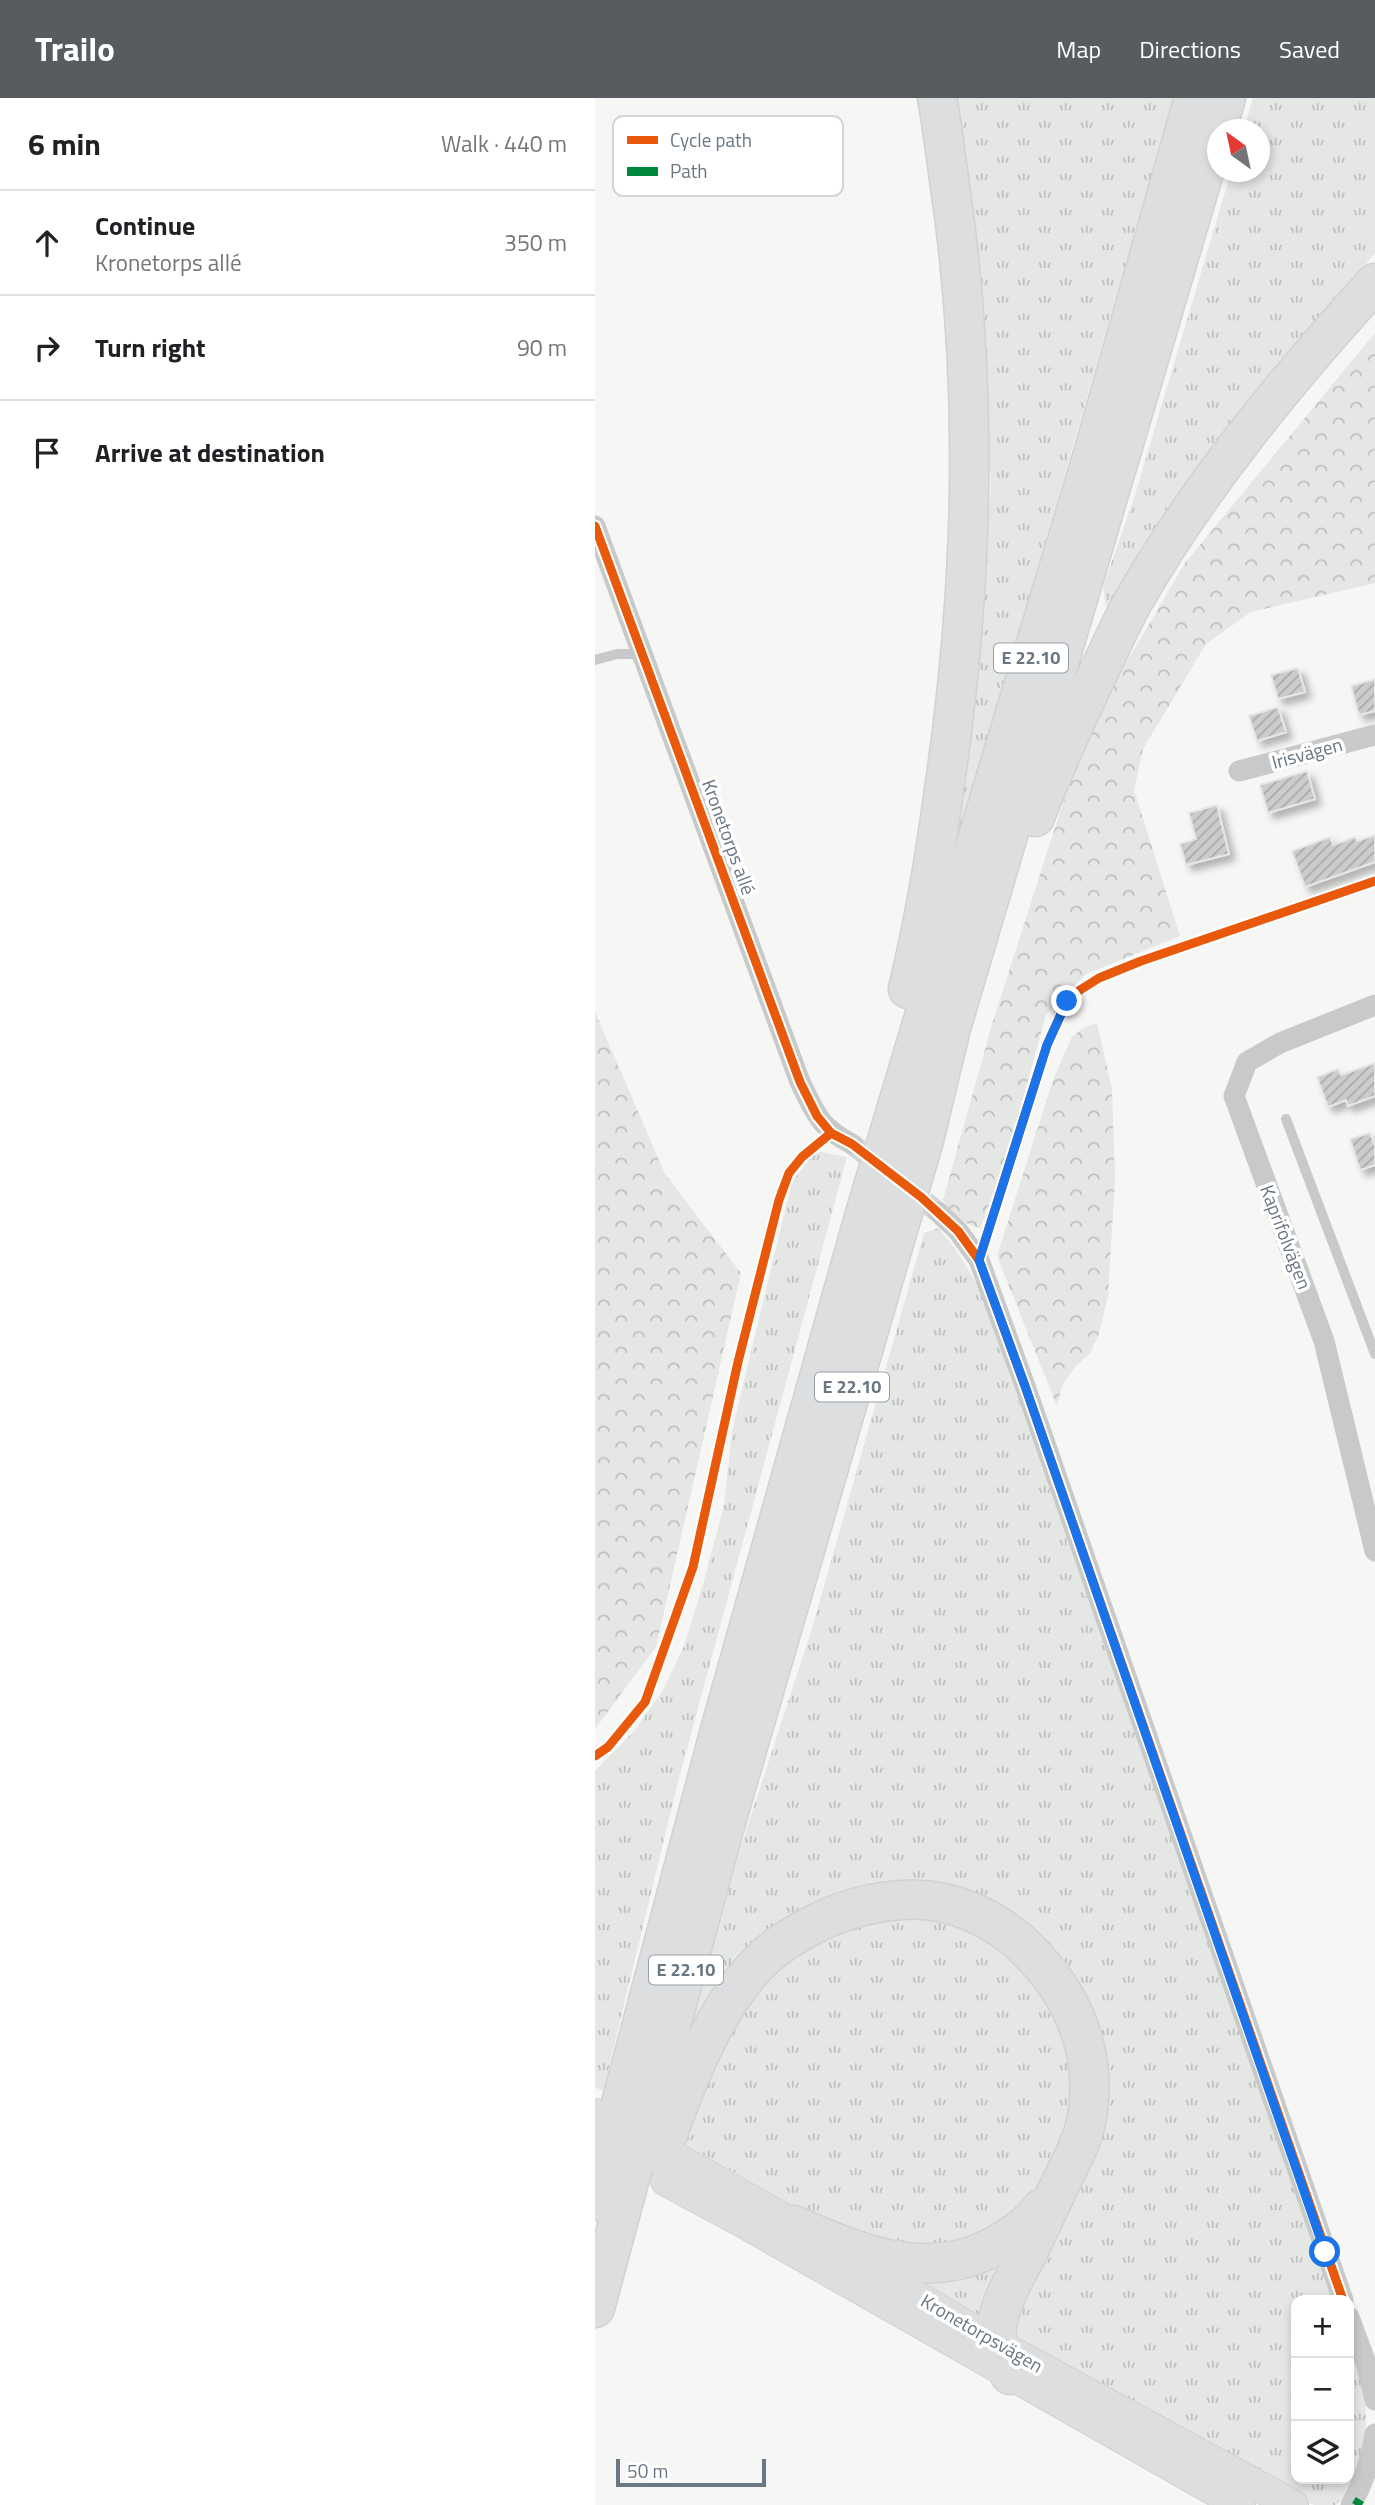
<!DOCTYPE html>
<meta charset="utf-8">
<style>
body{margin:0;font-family:"Titillium Web",sans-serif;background:#f6f6f6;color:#202124}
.controls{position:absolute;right:21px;bottom:21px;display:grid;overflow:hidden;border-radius:14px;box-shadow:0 4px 10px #0003}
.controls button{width:63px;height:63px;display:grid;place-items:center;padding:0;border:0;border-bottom:2px solid #e0e0e0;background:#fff;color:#202124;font:35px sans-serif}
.compass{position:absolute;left:612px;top:21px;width:63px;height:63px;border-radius:50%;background:#fff;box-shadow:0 4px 10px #0003;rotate:327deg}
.scale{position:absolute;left:21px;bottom:18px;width:150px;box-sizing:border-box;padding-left:7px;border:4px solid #6a7681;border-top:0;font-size:19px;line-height:24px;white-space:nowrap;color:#6a7681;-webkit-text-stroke:5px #fff;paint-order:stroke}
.stop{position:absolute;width:21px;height:21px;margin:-16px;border:5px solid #1a73e8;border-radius:50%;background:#fff}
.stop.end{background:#1a73e8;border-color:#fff;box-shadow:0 2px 7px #0008}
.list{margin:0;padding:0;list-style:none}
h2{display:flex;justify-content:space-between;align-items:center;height:91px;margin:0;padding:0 28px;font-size:30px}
h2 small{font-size:23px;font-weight:400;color:#757577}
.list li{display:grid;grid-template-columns:46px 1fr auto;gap:21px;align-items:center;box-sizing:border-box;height:105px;padding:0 28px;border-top:2px solid #e0e0e0}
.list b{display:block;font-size:26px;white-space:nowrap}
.list p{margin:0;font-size:23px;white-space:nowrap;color:#757577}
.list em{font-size:23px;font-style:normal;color:#757577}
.icon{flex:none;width:38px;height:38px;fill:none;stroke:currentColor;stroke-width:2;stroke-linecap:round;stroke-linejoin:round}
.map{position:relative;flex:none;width:780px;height:2407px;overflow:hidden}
header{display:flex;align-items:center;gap:42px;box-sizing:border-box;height:98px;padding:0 35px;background:#575c60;color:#fff}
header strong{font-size:33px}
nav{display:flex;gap:38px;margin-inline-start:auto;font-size:24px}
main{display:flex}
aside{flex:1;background:#fff}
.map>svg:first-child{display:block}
</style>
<header>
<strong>Trailo</strong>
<nav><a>Map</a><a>Directions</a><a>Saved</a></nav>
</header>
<main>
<aside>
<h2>6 min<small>Walk · 440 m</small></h2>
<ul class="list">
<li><svg class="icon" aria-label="ahead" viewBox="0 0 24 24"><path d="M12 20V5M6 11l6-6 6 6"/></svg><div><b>Continue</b><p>Kronetorps allé</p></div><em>350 m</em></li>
<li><svg class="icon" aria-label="right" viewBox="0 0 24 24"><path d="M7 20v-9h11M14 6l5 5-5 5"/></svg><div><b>Turn right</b></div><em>90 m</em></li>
<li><svg class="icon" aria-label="arrive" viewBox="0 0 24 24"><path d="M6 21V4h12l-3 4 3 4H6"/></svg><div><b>Arrive at destination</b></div></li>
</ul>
</aside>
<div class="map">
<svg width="780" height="2407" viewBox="0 0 780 2407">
<defs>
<pattern id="grass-tufts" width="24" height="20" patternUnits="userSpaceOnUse" patternTransform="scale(1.75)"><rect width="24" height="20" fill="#e4e7e3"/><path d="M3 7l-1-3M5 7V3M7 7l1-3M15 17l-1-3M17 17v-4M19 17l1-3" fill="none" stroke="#bdc0bd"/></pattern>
<pattern id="forest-crowns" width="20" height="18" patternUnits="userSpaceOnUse" patternTransform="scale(1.75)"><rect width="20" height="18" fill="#e4e7e3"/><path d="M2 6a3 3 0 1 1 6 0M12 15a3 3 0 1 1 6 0" fill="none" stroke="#bdc0bd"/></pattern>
<pattern id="building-hatch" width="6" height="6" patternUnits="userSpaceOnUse" patternTransform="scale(1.75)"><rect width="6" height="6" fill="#cbcccd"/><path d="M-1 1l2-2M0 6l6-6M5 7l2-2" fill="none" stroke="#a9aaac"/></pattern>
<filter id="shadow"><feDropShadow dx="6" dy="6" stdDeviation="3.5" flood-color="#0004"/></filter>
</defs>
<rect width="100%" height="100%" fill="#f6f6f5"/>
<path fill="url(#grass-tufts)" d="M360,0h219l-228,784 23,-175 22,-219 -11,-188z
M658,0h122v155l-133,163 -123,185 -13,6 -3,-20 31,-89 97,-326h28v-42l-15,-1z
M221,1053l31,6 -169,625 -75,309 -8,-4v-316l40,-41 28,-40 21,-44 20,-65 20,-76 8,-74 60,-249z
M343,1130c19,21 32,42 44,68l351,1004h-37v179h53v-135c7,21 17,47 17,69 1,30 -9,71 -30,92h-22l-297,-161 -8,-11 83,-193 -57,-203 -192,-39 -165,177 63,-229 70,-214 113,-399z
M280,1813l90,9 87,72 27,87 -23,91 -55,59 -79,23 -108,-34 -134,-77 25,-73 60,-97z
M424,2145l-34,85 -97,-58z"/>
<path fill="url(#forest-crowns)" d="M780,235v250l-124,29 -45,32 -63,105 -9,41 46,146 -94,38 -40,41 -39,142 -27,72 -25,-11 -12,-18 50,-179 75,-234 48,-107 69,-117z
M0,914l70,162 76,99 -85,374 -61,82z
M502,925l15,66 3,90 -7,117 -9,38 -9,19 -16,15 -12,18 -5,20 -60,-150 56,-176 19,-43 11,-9z"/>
<path fill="url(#building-hatch)" stroke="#e6e6e4" stroke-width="2" filter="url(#shadow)" d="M703,570l7,24 -27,7 -7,-24z
M780,581v32l-16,4 -8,-29z
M683,609l8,25 -29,9 -8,-25z
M712,673l8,28 -47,14 -8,-28z
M622,707l12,49 -43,11 -6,-21 16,-5 -7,-26z
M780,737v27l-70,25 -13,-36 38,-14 3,8 22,-8 2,4z
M780,965v33l-27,10 -2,-6 -18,7 -11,-30 21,-8 3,6z
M775,1035l5,13v19l-15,5 -10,-31z"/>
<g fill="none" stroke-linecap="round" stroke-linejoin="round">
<path stroke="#d3d6d8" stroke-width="21" stroke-dasharray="21 10" stroke-linecap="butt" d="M257,1046l86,68"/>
<defs>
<path id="secondary" d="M0,2016h1
M78,2058l141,80
M71,2083l82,44 492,280
M256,2160l146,86 296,161"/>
<path id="motorway" d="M440,719c19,-51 43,-101 66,-150 11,-23 21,-46 33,-67 66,-115 152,-219 241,-317
M313,891c16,-66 27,-132 36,-199 29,-197 35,-400 7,-597 -5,-32 -8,-64 -14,-95
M66,2056c23,-68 61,-172 123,-212 38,-25 73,-39 118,-42 48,-4 96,19 128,52 42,43 66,97 58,158 -3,29 -18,53 -30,79 -12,24 -22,48 -34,71 -13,24 -33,58 -26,85 2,10 8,20 12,30
M0,2103l125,-471 144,-513 228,-760 102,-359
M199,2127c63,28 131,57 197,23 20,-11 37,-22 51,-40
M0,2210l129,-479 200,-689 27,-112 275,-930"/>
</defs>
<use href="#secondary" stroke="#d2d2d2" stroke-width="32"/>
<use href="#motorway" stroke="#d2d2d2" stroke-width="41"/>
<path stroke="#c8caca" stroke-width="10" d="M0,562l22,-6h26
M691,1021l89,235"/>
<path stroke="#c8caca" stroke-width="21" d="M0,428l205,556c16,32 19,45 52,62
M644,673l136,-36
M780,907l-95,38 -33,19 -13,34 90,245 51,210
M343,1114l20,19 21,29 46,126 318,914
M754,2219l18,49 8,34
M756,2407c13,-23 20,-44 24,-71"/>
<use href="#secondary" stroke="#dddedf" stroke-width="30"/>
<use href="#motorway" stroke="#dddedf" stroke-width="38"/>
<path stroke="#00873e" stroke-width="7" stroke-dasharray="14 7" stroke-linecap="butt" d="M759,2402l8,5"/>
<defs>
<path id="cycleway" d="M0,428l205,556 17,34 14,17 21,11 69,53 37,34 21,29 46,126 318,914
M384,1162l68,-215 20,-44 13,-11 19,-12 42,-17 234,-80
M0,1658l13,-9 37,-45 48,-135 45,-205 41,-162 10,-27 13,-16 29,-24"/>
</defs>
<use href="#cycleway" stroke="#fff" stroke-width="13"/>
<use href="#cycleway" stroke="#e8590c" stroke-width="9"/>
</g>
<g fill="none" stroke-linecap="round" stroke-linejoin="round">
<path stroke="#1a73e8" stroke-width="9" d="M472,903l-20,44 -68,215 46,126 300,866"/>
</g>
<g text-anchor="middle" stroke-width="7" stroke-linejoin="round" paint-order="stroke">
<g fill="#fff" stroke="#979fa7" stroke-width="2">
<rect x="399" y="545.5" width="74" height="29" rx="5"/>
<rect x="220" y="1274.5" width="74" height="29" rx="5"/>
<rect x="54" y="1857.5" width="74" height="29" rx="5"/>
</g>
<g font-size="18" font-weight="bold" fill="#6a7681">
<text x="436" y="566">E 22.10</text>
<text x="257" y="1295">E 22.10</text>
<text x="91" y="1878">E 22.10</text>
</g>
<g font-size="19" fill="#6a7681" stroke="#fff">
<text transform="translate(712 655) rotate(-15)" y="7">Irisvägen</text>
<text transform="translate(134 739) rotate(70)" y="7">Kronetorps allé</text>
<text transform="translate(691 1139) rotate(69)" y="7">Kaprifolvägen</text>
<text transform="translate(387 2235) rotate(30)" y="7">Kronetorpsvägen</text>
</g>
</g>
<rect x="18" y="18" width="230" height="80" rx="10" fill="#fff" stroke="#d2d6d9" stroke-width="2"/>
<rect x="32" y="38" width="31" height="8" fill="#e8590c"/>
<rect x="32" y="69" width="31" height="9" fill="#00873e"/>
<g font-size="19" fill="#6a7681">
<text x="75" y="49">Cycle path</text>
<text x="75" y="80">Path</text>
</g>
</svg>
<div class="controls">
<button>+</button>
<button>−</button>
<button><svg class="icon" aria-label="layers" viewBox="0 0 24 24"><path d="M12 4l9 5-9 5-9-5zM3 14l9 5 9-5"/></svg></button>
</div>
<svg class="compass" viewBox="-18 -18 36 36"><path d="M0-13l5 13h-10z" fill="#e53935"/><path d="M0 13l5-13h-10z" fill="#757577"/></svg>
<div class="scale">50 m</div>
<div class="stop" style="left:730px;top:2154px"></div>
<div class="stop end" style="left:472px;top:903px"></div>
</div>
</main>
